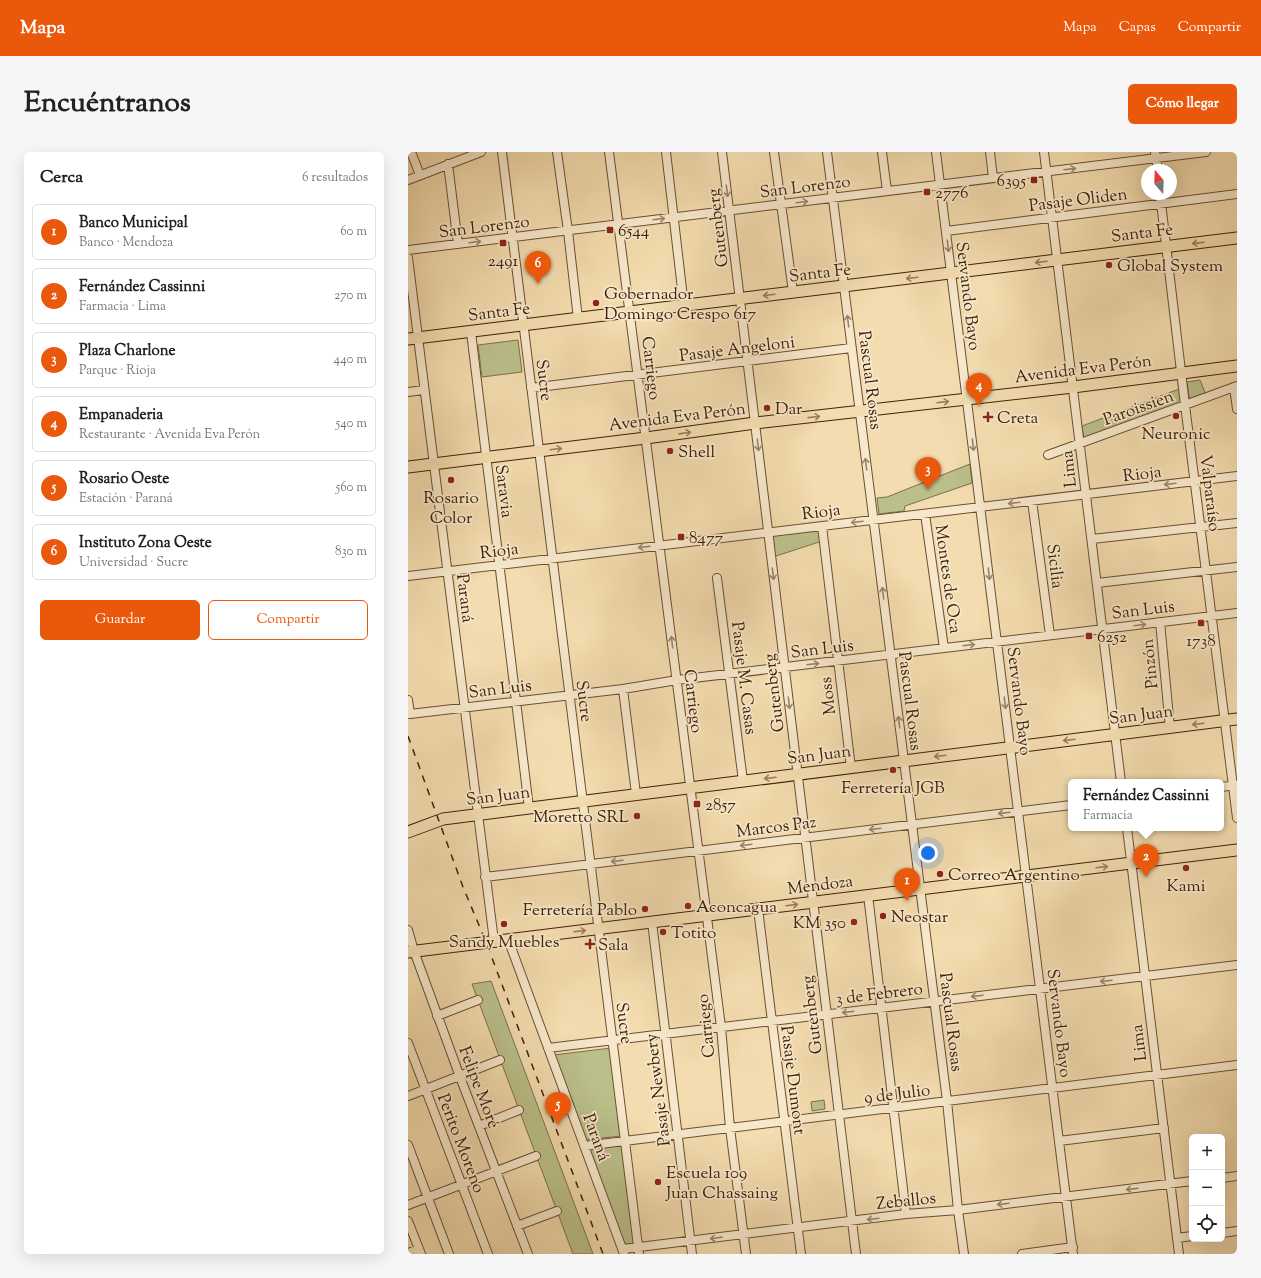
<!DOCTYPE html>
<html lang="es">
<meta charset="utf-8">
<style>
body{margin:0;font-family:"Sorts Mill Goudy",serif;background:#f6f6f6;color:#222}
.controls{position:absolute;right:12px;bottom:12px;display:grid;overflow:hidden;border-radius:6px;box-shadow:0 4px 16px #0002}
.controls button{width:36px;height:36px;display:grid;place-items:center;padding:0;border:0;border-bottom:1px solid #e0e0e0;background:#fff;color:#222;font:20px sans-serif}
.compass{position:absolute;left:733px;top:12px;width:36px;height:36px;border-radius:50%;background:#fff;box-shadow:0 4px 16px #0002;rotate:341deg}
.you{position:absolute;left:520px;top:701px;width:14px;height:14px;margin:-10px;border:3px solid #fff;border-radius:50%;background:#1a73e8;box-shadow:0 0 0 6px #1a73e833}
.badge{display:grid;place-items:center;width:26px;height:26px;border-radius:50%;background:#ea580c;color:#fff;font-size:13px;font-weight:700}
.pin{position:absolute;translate:-50% -33px;filter:drop-shadow(0 1px 2px #0008)}
.pin::after{content:'';position:absolute;top:21px;width:14px;height:12px;background:inherit;clip-path:polygon(0 0,100% 0,50% 100%)}
.popup{position:absolute;left:660px;top:627px;width:156px;height:52px;box-sizing:border-box;display:grid;place-content:center;border-radius:6px;background:#fff;filter:drop-shadow(0 1px 3px #0005);font-size:13px;white-space:nowrap;color:#767676}
.popup b{font-size:15px;color:#222}
.popup::after{content:'';position:absolute;left:50%;top:100%;margin-left:-8px;border:8px solid transparent;border-top-color:#fff}
.list{margin:0;padding:0;list-style:none}
h2{display:flex;justify-content:space-between;align-items:center;height:52px;margin:0;padding:0 16px;font-size:17px}
h2 small{font-size:13px;font-weight:400;color:#767676}
.list li{display:grid;grid-template-columns:26px 1fr auto;gap:12px;align-items:center;box-sizing:border-box;height:56px;margin:0 8px 8px;padding:0 8px;border:1px solid #e0e0e0;border-radius:6px}
.list b{display:block;font-size:15px;white-space:nowrap}
.list p{margin:0;font-size:13px;white-space:nowrap;color:#767676}
.list em{font-size:13px;font-style:normal;color:#767676}
.actions{display:flex;gap:8px;padding:12px 16px}
.actions a{flex:1;padding:9px 0;border:1px solid #ea580c;border-radius:6px;text-align:center;font-size:14px;color:#ea580c}
.actions .main{background:#ea580c;color:#fff}
.icon{flex:none;width:22px;height:22px;fill:none;stroke:currentColor;stroke-width:2;stroke-linecap:round;stroke-linejoin:round}
.map{position:relative;flex:none;width:829px;height:1102px;overflow:hidden;border-radius:6px}
header{display:flex;align-items:center;gap:24px;box-sizing:border-box;height:56px;padding:0 20px;background:#ea580c;color:#fff}
header strong{font-size:19px}
nav{display:flex;gap:22px;margin-inline-start:auto;font-size:14px}
.intro{display:flex;align-items:center;justify-content:space-between;box-sizing:border-box;height:96px;padding:0 24px}
h1{margin:0;font-size:28px}
.button{padding:10px 18px;border-radius:6px;background:#ea580c;color:#fff;font-size:14px;font-weight:700}
main{display:flex;gap:24px;padding:0 24px}
aside{flex:1;background:#fff;border-radius:6px;box-shadow:0 4px 16px #0002}
.map>svg:first-child{display:block}
</style>
<header>
<strong>Mapa</strong>
<nav><a>Mapa</a><a>Capas</a><a>Compartir</a></nav>
</header>
<div class="intro"><h1>Encuéntranos</h1><a class="button">Cómo llegar</a></div>
<main>
<aside>
<h2>Cerca<small>6 resultados</small></h2>
<ul class="list">
<li><span class="badge">1</span><div><b>Banco Municipal</b><p>Banco · Mendoza</p></div><em>60 m</em></li>
<li><span class="badge">2</span><div><b>Fernández Cassinni</b><p>Farmacia · Lima</p></div><em>270 m</em></li>
<li><span class="badge">3</span><div><b>Plaza Charlone</b><p>Parque · Rioja</p></div><em>440 m</em></li>
<li><span class="badge">4</span><div><b>Empanaderia</b><p>Restaurante · Avenida Eva Perón</p></div><em>540 m</em></li>
<li><span class="badge">5</span><div><b>Rosario Oeste</b><p>Estación · Paraná</p></div><em>560 m</em></li>
<li><span class="badge">6</span><div><b>Instituto Zona Oeste</b><p>Universidad · Sucre</p></div><em>830 m</em></li>
</ul>
<div class="actions"><a class="main">Guardar</a><a>Compartir</a></div>
</aside>
<div class="map">
<svg width="829" height="1102" viewBox="0 0 829 1102">
<rect width="100%" height="100%" fill="#f3dcaf"/>
<filter id="stains"><feTurbulence type="fractalNoise" baseFrequency=".005" numOctaves="4"/><feColorMatrix values="0 0 0 0 .2 0 0 0 0 .09 0 0 0 0 .02 0 0 0 .5 -.17"/></filter>
<radialGradient id="worn" r=".72"><stop offset=".6" stop-color="#630" stop-opacity="0"/><stop offset="1" stop-color="#630" stop-opacity=".3"/></radialGradient>
<path fill="#bbc08b" stroke="#7d704a" d="M110,188l4,32 -40,5 -4,-32z
M792,228l6,15 -16,6 -3,-19z
M771,237l3,14 -98,37 -2,-14z
M562,312l2,19 -67,23 -1,5 -25,3 -2,-16 10,-1z
M412,378l2,11 -49,16 -2,-21z
M83,829l102,273h-20l-101,-270z
M203,896l10,88 -35,4 -32,-85z
M416,948l1,9 -13,2 -1,-9z
M215,992l13,101 -13,2 -35,-98z"/>
<g fill="none" stroke-linecap="round" stroke-linejoin="round">
<defs>
<path id="minor" d="M3,0l9,23
M94,0l137,1102
M149,0l11,79 10,88
M201,0l112,875 9,101 16,126
M258,0l18,154
M314,0l134,1102
M366,0l19,140
M419,0l120,949 11,109 6,44
M474,0l5,39
M528,0l137,1102
M582,0l3,26
M636,0l77,630
M747,0l3,18
M40,12l10,80
M0,28l73,-28
M752,42l25,211 52,413
M538,79l291,-37
M0,98l798,-98
M0,106l86,683
M63,180l58,476
M826,235l3,22
M123,236l320,-40
M0,240l16,-2
M640,303l189,-69
M624,349l18,134
M517,362l19,134
M414,374l29,242
M684,387l145,-16
M0,424l829,-100
M309,426l26,203
M689,431l140,-16
M752,470l10,106
M215,537l13,105
M0,548l2,14 213,-25 54,-9 560,-67
M813,635l16,-2
M719,676l52,426
M77,725l586,-72
M460,743l38,319
M350,757l43,345
M244,770l40,332
M0,778l6,21 46,126 68,177
M100,787l116,315
M29,864l41,-16
M0,891l80,211
M140,896l689,-83
M0,944l92,-36
M71,974l40,-16
M651,989l105,-13
M0,993l41,109
M176,994l653,-81
M814,1026l15,-2
M0,1053l128,-49
M0,1069l13,33
M109,1074l40,-15
M814,1081l15,-2
M769,1086l15,-2
M215,1097l283,-35 52,-4 234,-29
M0,1101l11,-4
M614,1102l51,-7"/>
<path id="major" d="M0,187l829,-101
M0,315l238,-29 109,-15 318,-36 164,-21
M0,680l35,-13 794,-100
M0,800l829,-102"/>
</defs>
<use href="#minor" stroke="#6c4f32" stroke-width="10"/>
<use href="#major" stroke="#3f2008" stroke-width="13"/>
<use href="#minor" stroke="#f7e8cb" stroke-width="8"/>
<use href="#major" stroke="#f3dcaf" stroke-width="11"/>
<path stroke="#3f2008" stroke-width="1.5" stroke-dasharray="7 7" stroke-linecap="butt" d="M0,584l55,151 23,55 117,312"/>
</g>
<defs><path id="oneway-shaft" d="M-6 0H5M1.5-3L5.5 0L1.5 3" fill="none" stroke-width="1.6" stroke-linecap="round" stroke-linejoin="round"/></defs>
<g stroke="#9b846a">
<use href="#oneway-shaft" transform="translate(662 17) rotate(-7)"/>
<use href="#oneway-shaft" transform="translate(319 39) rotate(83)"/>
<use href="#oneway-shaft" transform="translate(394 50) rotate(-7)"/>
<use href="#oneway-shaft" transform="translate(251 67) rotate(-7)"/>
<use href="#oneway-shaft" transform="translate(67 90) rotate(-7)"/>
<use href="#oneway-shaft" transform="translate(540 94) rotate(83)"/>
<use href="#oneway-shaft" transform="translate(440 169) rotate(-97)"/>
<use href="#oneway-shaft" transform="translate(350 293) rotate(83)"/>
<use href="#oneway-shaft" transform="translate(565 293) rotate(83)"/>
<use href="#oneway-shaft" transform="translate(458 312) rotate(-97)"/>
<use href="#oneway-shaft" transform="translate(762 332) rotate(173)"/>
<use href="#oneway-shaft" transform="translate(606 351) rotate(173)"/>
<use href="#oneway-shaft" transform="translate(449 370) rotate(173)"/>
<use href="#oneway-shaft" transform="translate(236 395) rotate(173)"/>
<use href="#oneway-shaft" transform="translate(365 422) rotate(83)"/>
<use href="#oneway-shaft" transform="translate(581 422) rotate(83)"/>
<use href="#oneway-shaft" transform="translate(475 441) rotate(-97)"/>
<use href="#oneway-shaft" transform="translate(732 473) rotate(-7)"/>
<use href="#oneway-shaft" transform="translate(264 490) rotate(-97)"/>
<use href="#oneway-shaft" transform="translate(561 493) rotate(-7)"/>
<use href="#oneway-shaft" transform="translate(405 512) rotate(-7)"/>
<use href="#oneway-shaft" transform="translate(381 551) rotate(83)"/>
<use href="#oneway-shaft" transform="translate(597 551) rotate(83)"/>
<use href="#oneway-shaft" transform="translate(491 570) rotate(-97)"/>
<use href="#oneway-shaft" transform="translate(596 661) rotate(173)"/>
<use href="#oneway-shaft" transform="translate(467 677) rotate(173)"/>
<use href="#oneway-shaft" transform="translate(338 693) rotate(173)"/>
<use href="#oneway-shaft" transform="translate(209 709) rotate(173)"/>
<use href="#oneway-shaft" transform="translate(698 829) rotate(173)"/>
<use href="#oneway-shaft" transform="translate(569 844) rotate(173)"/>
<use href="#oneway-shaft" transform="translate(440 860) rotate(173)"/>
<use href="#oneway-shaft" transform="translate(724 1037) rotate(173)"/>
<use href="#oneway-shaft" transform="translate(595 1052) rotate(173)"/>
<use href="#oneway-shaft" transform="translate(465 1067) rotate(173)"/>
<use href="#oneway-shaft" transform="translate(308 1086) rotate(172)"/>
</g>
<g stroke="#997e5c">
<use href="#oneway-shaft" transform="translate(790 91) rotate(173)"/>
<use href="#oneway-shaft" transform="translate(633 110) rotate(173)"/>
<use href="#oneway-shaft" transform="translate(504 126) rotate(173)"/>
<use href="#oneway-shaft" transform="translate(361 143) rotate(173)"/>
<use href="#oneway-shaft" transform="translate(535 250) rotate(-7)"/>
<use href="#oneway-shaft" transform="translate(406 265) rotate(-6)"/>
<use href="#oneway-shaft" transform="translate(277 281) rotate(-8)"/>
<use href="#oneway-shaft" transform="translate(148 297) rotate(-7)"/>
<use href="#oneway-shaft" transform="translate(790 572) rotate(173)"/>
<use href="#oneway-shaft" transform="translate(661 588) rotate(173)"/>
<use href="#oneway-shaft" transform="translate(532 604) rotate(173)"/>
<use href="#oneway-shaft" transform="translate(362 626) rotate(173)"/>
<use href="#oneway-shaft" transform="translate(694 715) rotate(-7)"/>
<use href="#oneway-shaft" transform="translate(384 753) rotate(-7)"/>
<use href="#oneway-shaft" transform="translate(172 779) rotate(-7)"/>
</g>
<g fill="#8f2418" stroke="#f7e8cb" stroke-width="1.5">
<rect x="622" y="24" width="8" height="8" rx="2"/>
<rect x="515" y="36" width="8" height="8" rx="2"/>
<rect x="198" y="74" width="8" height="8" rx="2"/>
<rect x="91" y="87" width="8" height="8" rx="2"/>
<circle cx="701" cy="113" r="4"/>
<circle cx="188" cy="151" r="4"/>
<circle cx="359" cy="256" r="4"/>
<circle cx="768" cy="264" r="4"/>
<path d="M578 259h4v4h4v4h-4v4h-4v-4h-4v-4h4z"/>
<circle cx="262" cy="299" r="4"/>
<circle cx="43" cy="328" r="4"/>
<rect x="269" y="381" width="8" height="8" rx="2"/>
<rect x="789" y="467" width="8" height="8" rx="2"/>
<rect x="677" y="480" width="8" height="8" rx="2"/>
<circle cx="485" cy="618" r="4"/>
<rect x="285" y="648" width="8" height="8" rx="2"/>
<circle cx="229" cy="664" r="4"/>
<circle cx="778" cy="716" r="4"/>
<circle cx="532" cy="722" r="4"/>
<circle cx="280" cy="754" r="4"/>
<circle cx="237" cy="757" r="4"/>
<circle cx="475" cy="764" r="4"/>
<circle cx="446" cy="770" r="4"/>
<circle cx="96" cy="772" r="4"/>
<circle cx="255" cy="780" r="4"/>
<path d="M180 786h4v4h4v4h-4v4h-4v-4h-4v-4h4z"/>
<circle cx="250" cy="1030" r="4"/>
</g>
<g text-anchor="middle" stroke-width="3.5" stroke-linejoin="round" paint-order="stroke">
<g font-size="17" fill="#3f2008" stroke="#f7e8cb" text-anchor="start">
<text x="618" y="34" text-anchor="end">6395</text>
<text x="527" y="46">2776</text>
<text x="210" y="84">6544</text>
<text x="95" y="114" text-anchor="middle">2491</text>
<text x="709" y="119">Global System</text>
<text x="196" y="147">Gobernador<tspan x="196" dy="20">Domingo Crespo 617</tspan></text>
<text x="367" y="262">Dar</text>
<text x="589" y="271">Creta</text>
<text x="768" y="287" text-anchor="middle">Neuronic</text>
<text x="270" y="305">Shell</text>
<text x="43" y="351" text-anchor="middle">Rosario<tspan x="43" dy="20">Color</tspan></text>
<text x="281" y="391">8477</text>
<text x="689" y="490">6252</text>
<text x="793" y="494" text-anchor="middle">1738</text>
<text x="485" y="641" text-anchor="middle">Ferretería JGB</text>
<text x="297" y="658">2857</text>
<text x="221" y="670" text-anchor="end">Moretto SRL</text>
<text x="540" y="728">Correo Argentino</text>
<text x="778" y="739" text-anchor="middle">Kami</text>
<text x="288" y="760">Aconcagua</text>
<text x="229" y="763" text-anchor="end">Ferretería Pablo</text>
<text x="483" y="770">Neostar</text>
<text x="438" y="776" text-anchor="end">KM 350</text>
<text x="263" y="786">Totito</text>
<text x="96" y="795" text-anchor="middle">Sandy Muebles</text>
<text x="190" y="798">Sala</text>
<text x="258" y="1026">Escuela 109<tspan x="258" dy="20">Juan Chassaing</tspan></text>
</g>
<g font-size="17" fill="#3f2008" stroke="#f7e8cb">
<text transform="translate(397 34) rotate(-7)" y="6">San Lorenzo</text>
<text transform="translate(670 47) rotate(-7)" y="6">Pasaje Oliden</text>
<text transform="translate(76 74) rotate(-7)" y="6">San Lorenzo</text>
<text transform="translate(309 76) rotate(-97)" y="6">Gutenberg</text>
<text transform="translate(734 80) rotate(-7)" y="6">Santa Fe</text>
<text transform="translate(412 120) rotate(-7)" y="6">Santa Fe</text>
<text transform="translate(561 144) rotate(83)" y="6">Servando Bayo</text>
<text transform="translate(91 159) rotate(-7)" y="6">Santa Fe</text>
<text transform="translate(329 196) rotate(-7)" y="6">Pasaje Angeloni</text>
<text transform="translate(244 216) rotate(83)" y="6">Carriego</text>
<text transform="translate(675 216) rotate(-7)" y="6">Avenida Eva Perón</text>
<text transform="translate(137 228) rotate(83)" y="6">Sucre</text>
<text transform="translate(463 228) rotate(83)" y="6">Pascual Rosas</text>
<text transform="translate(730 255) rotate(-20)" y="6">Paroissien</text>
<text transform="translate(269 264) rotate(-7)" y="6">Avenida Eva Perón</text>
<text transform="translate(660 317) rotate(-96)" y="6">Lima</text>
<text transform="translate(734 321) rotate(-7)" y="6">Rioja</text>
<text transform="translate(97 339) rotate(83)" y="6">Saravia</text>
<text transform="translate(803 341) rotate(83)" y="6">Valparaíso</text>
<text transform="translate(413 359) rotate(-7)" y="6">Rioja</text>
<text transform="translate(91 398) rotate(-7)" y="6">Rioja</text>
<text transform="translate(648 414) rotate(83)" y="6">Sicilia</text>
<text transform="translate(541 427) rotate(82)" y="6">Montes de Oca</text>
<text transform="translate(58 446) rotate(83)" y="6">Paraná</text>
<text transform="translate(735 457) rotate(-7)" y="6">San Luis</text>
<text transform="translate(414 496) rotate(-7)" y="6">San Luis</text>
<text transform="translate(741 512) rotate(-96)" y="6">Pinzón</text>
<text transform="translate(337 526) rotate(83)" y="6">Pasaje M. Casas</text>
<text transform="translate(92 536) rotate(-7)" y="6">San Luis</text>
<text transform="translate(365 541) rotate(-97)" y="6">Gutenberg</text>
<text transform="translate(419 544) rotate(-97)" y="6">Moss</text>
<text transform="translate(177 549) rotate(83)" y="6">Sucre</text>
<text transform="translate(286 549) rotate(83)" y="6">Carriego</text>
<text transform="translate(503 549) rotate(83)" y="6">Pascual Rosas</text>
<text transform="translate(612 549) rotate(83)" y="6">Servando Bayo</text>
<text transform="translate(733 562) rotate(-7)" y="6">San Juan</text>
<text transform="translate(411 602) rotate(-7)" y="6">San Juan</text>
<text transform="translate(90 643) rotate(-7)" y="6">San Juan</text>
<text transform="translate(368 674) rotate(-7)" y="6">Marcos Paz</text>
<text transform="translate(412 732) rotate(-7)" y="6">Mendoza</text>
<text transform="translate(471 841) rotate(-7)" y="6">3 de Febrero</text>
<text transform="translate(403 863) rotate(-97)" y="6">Gutenberg</text>
<text transform="translate(544 870) rotate(83)" y="6">Pascual Rosas</text>
<text transform="translate(217 871) rotate(83)" y="6">Sucre</text>
<text transform="translate(652 871) rotate(83)" y="6">Servando Bayo</text>
<text transform="translate(297 874) rotate(-96)" y="6">Carriego</text>
<text transform="translate(730 891) rotate(-97)" y="6">Lima</text>
<text transform="translate(386 928) rotate(83)" y="6">Pasaje Dumont</text>
<text transform="translate(72 935) rotate(69)" y="6">Felipe Moré</text>
<text transform="translate(249 938) rotate(-97)" y="6">Pasaje Newbery</text>
<text transform="translate(489 941) rotate(-7)" y="6">9 de Julio</text>
<text transform="translate(189 985) rotate(70)" y="6">Paraná</text>
<text transform="translate(54 991) rotate(69)" y="6">Perito Moreno</text>
<text transform="translate(498 1048) rotate(-6)" y="6">Zeballos</text>
</g>
</g>
<rect width="100%" height="100%" filter="url(#stains)"/>
<rect width="100%" height="100%" fill="url(#worn)"/>
</svg>
<div class="controls">
<button>+</button>
<button>−</button>
<button><svg class="icon" aria-label="locate" viewBox="0 0 24 24"><circle cx="12" cy="12" r="6"/><path d="M12 2v4M12 18v4M2 12h4M18 12h4"/></svg></button>
</div>
<svg class="compass" viewBox="-18 -18 36 36"><path d="M0-13l5 13h-10z" fill="#e53935"/><path d="M0 13l5-13h-10z" fill="#767676"/></svg>
<div class="you"></div>
<div class="pin badge" style="left:499px;top:749px">1</div>
<div class="pin badge" style="left:738px;top:725px">2</div>
<div class="popup"><b>Fernández Cassinni</b>Farmacia</div>
<div class="pin badge" style="left:520px;top:338px">3</div>
<div class="pin badge" style="left:571px;top:254px">4</div>
<div class="pin badge" style="left:150px;top:973px">5</div>
<div class="pin badge" style="left:130px;top:132px">6</div>
</div>
</main>
